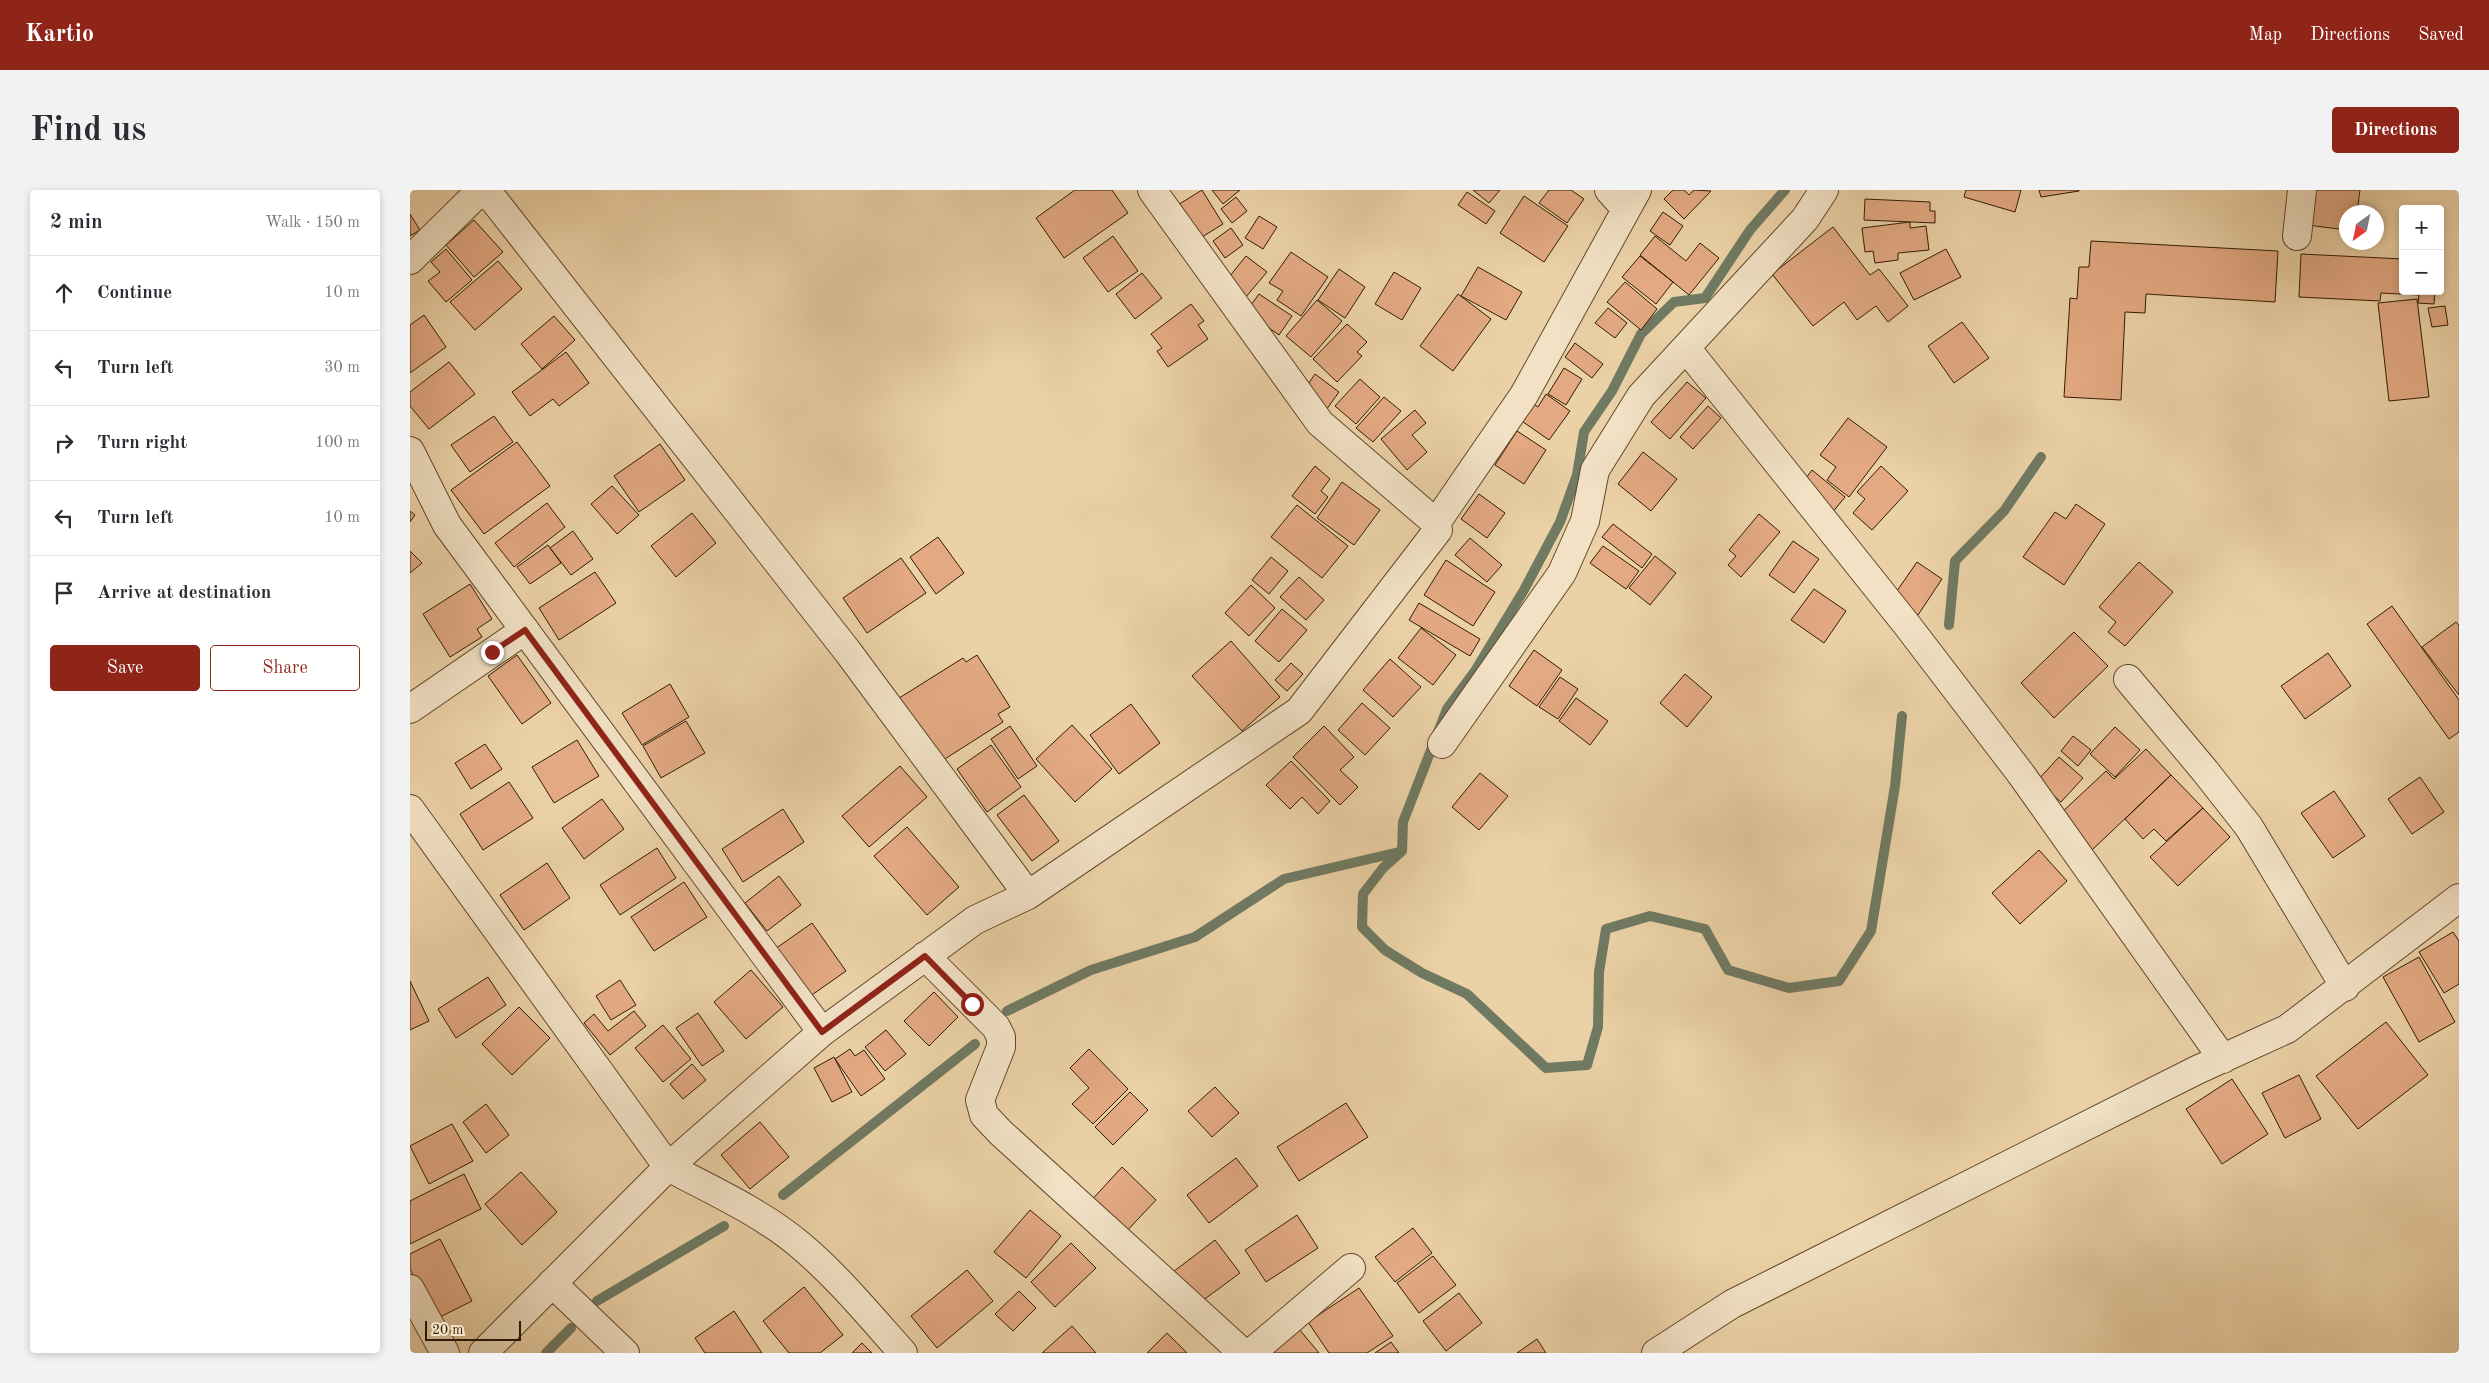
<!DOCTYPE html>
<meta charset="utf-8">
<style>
body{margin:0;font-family:"Old Standard TT",serif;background:#f2f2f3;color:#2b2b33}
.controls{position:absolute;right:15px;top:15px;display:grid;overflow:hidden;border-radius:5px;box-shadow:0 2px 8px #0003}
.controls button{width:45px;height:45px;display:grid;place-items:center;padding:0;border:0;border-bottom:1px solid #e1e1e2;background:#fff;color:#2b2b33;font:25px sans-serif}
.compass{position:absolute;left:1929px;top:15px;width:45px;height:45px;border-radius:50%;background:#fff;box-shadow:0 2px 8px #0003;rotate:213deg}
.scale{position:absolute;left:15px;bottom:12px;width:96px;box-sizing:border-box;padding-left:5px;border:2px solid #331c02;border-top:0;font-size:14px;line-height:18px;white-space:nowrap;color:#331c02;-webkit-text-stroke:4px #f2e1c5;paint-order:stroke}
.stop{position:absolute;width:15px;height:15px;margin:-11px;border:4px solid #8f2418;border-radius:50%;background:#fff}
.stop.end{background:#8f2418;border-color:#fff;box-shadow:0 1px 5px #0008}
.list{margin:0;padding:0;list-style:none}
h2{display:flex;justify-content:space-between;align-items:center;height:65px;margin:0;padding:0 20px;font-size:21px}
h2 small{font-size:16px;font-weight:400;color:#7c7c81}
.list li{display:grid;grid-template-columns:32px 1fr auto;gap:15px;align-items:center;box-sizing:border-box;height:75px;padding:0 20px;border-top:1px solid #e1e1e2}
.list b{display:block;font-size:19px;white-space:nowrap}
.list em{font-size:16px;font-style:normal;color:#7c7c81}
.actions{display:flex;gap:10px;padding:15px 20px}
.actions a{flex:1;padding:11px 0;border:1px solid #8f2418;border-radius:5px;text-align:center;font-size:18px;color:#8f2418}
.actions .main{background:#8f2418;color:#fff}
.icon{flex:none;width:28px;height:28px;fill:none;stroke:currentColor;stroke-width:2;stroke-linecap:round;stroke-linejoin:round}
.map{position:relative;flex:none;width:2049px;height:1163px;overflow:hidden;border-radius:5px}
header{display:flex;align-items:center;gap:30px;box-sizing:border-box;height:70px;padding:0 25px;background:#8f2418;color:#fff}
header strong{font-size:24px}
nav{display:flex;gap:28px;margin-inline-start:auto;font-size:18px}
.intro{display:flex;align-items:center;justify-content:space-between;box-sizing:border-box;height:120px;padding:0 30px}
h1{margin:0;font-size:35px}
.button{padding:12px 22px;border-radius:5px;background:#8f2418;color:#fff;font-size:18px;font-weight:700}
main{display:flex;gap:30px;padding:0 30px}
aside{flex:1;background:#fff;border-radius:5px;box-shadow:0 2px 8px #0003}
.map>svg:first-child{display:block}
</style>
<header>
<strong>Kartio</strong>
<nav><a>Map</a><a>Directions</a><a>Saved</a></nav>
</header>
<div class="intro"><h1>Find us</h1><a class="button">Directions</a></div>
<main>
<aside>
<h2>2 min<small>Walk · 150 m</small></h2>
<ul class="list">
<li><svg class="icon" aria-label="ahead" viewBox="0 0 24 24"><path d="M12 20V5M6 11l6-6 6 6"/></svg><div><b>Continue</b></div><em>10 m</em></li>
<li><svg class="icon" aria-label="left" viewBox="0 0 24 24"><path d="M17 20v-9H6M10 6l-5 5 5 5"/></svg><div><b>Turn left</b></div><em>30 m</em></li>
<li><svg class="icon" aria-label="right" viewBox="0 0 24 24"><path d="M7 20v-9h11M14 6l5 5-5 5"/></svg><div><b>Turn right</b></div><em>100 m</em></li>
<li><svg class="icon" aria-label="left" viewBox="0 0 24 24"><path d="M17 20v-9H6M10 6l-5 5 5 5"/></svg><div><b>Turn left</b></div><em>10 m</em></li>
<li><svg class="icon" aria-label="arrive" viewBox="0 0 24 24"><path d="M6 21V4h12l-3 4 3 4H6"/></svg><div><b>Arrive at destination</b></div></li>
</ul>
<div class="actions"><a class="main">Save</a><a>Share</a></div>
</aside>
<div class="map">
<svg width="2049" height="1163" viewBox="0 0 2049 1163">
<rect width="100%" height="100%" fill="#ebd1a6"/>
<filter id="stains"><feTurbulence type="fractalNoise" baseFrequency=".004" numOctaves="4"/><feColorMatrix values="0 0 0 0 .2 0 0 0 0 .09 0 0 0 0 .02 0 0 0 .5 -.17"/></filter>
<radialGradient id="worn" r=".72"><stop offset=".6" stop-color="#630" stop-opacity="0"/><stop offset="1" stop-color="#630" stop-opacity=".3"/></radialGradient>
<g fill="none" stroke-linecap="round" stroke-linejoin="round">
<path stroke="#707a62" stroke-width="10" d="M1375,0l-35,40 -45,68 -31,4 -33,32 -29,57 -28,41 -7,43 -17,47 -36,68 -49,81 -28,38 -44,113 -1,29 -19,17 -20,26 -1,33 23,23 37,23 45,21 79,74 41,-3 11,-38 1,-55 7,-43 44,-13 55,13 23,41 61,18 50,-7 32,-50 24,-145 7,-70
M1539,435l6,-64 49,-50 37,-54
M597,821l84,-41 104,-33 89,-58 115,-27
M373,1005l192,-151
M187,1111l127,-75
M136,1163l25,-25"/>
</g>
<path fill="#e2a982" stroke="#331c02" d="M665,0h37l16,23 -64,45 -28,-40z
M792,0l21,34 -29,18 -21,-34z
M802,0h28l-17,14z
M1063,0h27l-11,13z
M1139,0h22l13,9 -17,24 -28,-20z
M1263,0h11l5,5 5,-5 17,1 -27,28 -20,-20z
M1556,0h55l-6,22 -51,-15z
M1629,0h40v1l-38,6z
M1903,0h47l-3,22h-11v18l-38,-5z
M1057,2l28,19 -9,13 -28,-19z
M1114,6l44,30 -24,36 -44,-29z
M826,7l11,14 -15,12 -11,-14z
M1455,9l65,3v9h5v12l-71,-3z
M1253,22l20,14 -13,19 -20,-14z
M0,24l10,16 -10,6z
M849,26l18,11 -14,22 -18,-11z
M64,30l29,32 -29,25 -28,-32z
M1500,32v6l16,-2 3,24 -31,3v7l-23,3 -2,-12 -8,1 -3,-24z
M1423,37l37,48 9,-6 29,37 -20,16 -12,-16 -19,14 -13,-18 -31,24 -41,-52z
M821,38l12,17 -18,13 -12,-17z
M703,46l25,35 -30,21 -25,-34z
M1245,46l31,25 14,-18 19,15 -30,37 -49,-40z
M1681,51l187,10 -3,51 -129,-8 -1,19 -20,-1 -4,88 -57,-3 6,-99 7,1 2,-32h10z
M36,59l26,31 -26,22 -18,-21 12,-9 -9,-10z
M1536,59l15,28 -47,23 -14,-27z
M881,62l37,25 -27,39 -24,-16 6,-9 -14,-8z
M1891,64l102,5v32h32l-1,13 -16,-1 1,-8 -38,-2 -1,8 -81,-4z
M836,66l21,16 -22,26 -20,-16z
M1230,66l33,26 -17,22 -34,-27z
M88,71l24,28 -47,41 -25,-28z
M1068,77l44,25 -16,28 -45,-24z
M929,79l26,18 -20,31 -27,-18z
M984,82l27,16 -19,32 -27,-16z
M732,83l20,25 -27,21 -19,-25z
M1215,92l32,27 -16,21 -34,-28z
M849,104l33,22 -13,19 -33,-23z
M1048,104l33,25 -38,52 -33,-25z
M2007,109l12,98 -40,4 -11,-98z
M907,110l25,21 -31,36 -25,-21z
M781,114l13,17 -6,4 10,14 -40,28 -11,-16 5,-3 -11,-14z
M2035,116l3,19 -16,2 -4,-19z
M1198,118l19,15 -12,15 -20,-15z
M14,125l22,32 -36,26v-48z
M144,126l21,24 -33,29 -21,-25z
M1552,132l27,36 -35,25 -26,-37z
M937,134l20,18 -10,10 5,4 -25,26 -24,-23z
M1165,153l28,21 -11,14 -27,-21z
M156,162l23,31 -30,23 -6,-7 -23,17 -18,-24z
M39,172l26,32 -46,35 -19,-23v-14z
M1154,178l18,11 -16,26 -18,-11z
M905,184l24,18 -13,18 -24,-17z
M950,189l20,18 -24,27 -21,-18z
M1277,192l19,16 -36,41 -19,-17z
M1136,204l24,17 -21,29 -33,-23 12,-17 10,7z
M974,207l17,14 -28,31 -17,-14z
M1298,216l13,12 -28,31 -13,-12z
M1005,220l11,13 -14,12 15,17 -20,18 -26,-31z
M84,226l19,26 -43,30 -19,-27z
M1438,228l39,29 -38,50 -22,-17 9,-13 -16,-12z
M1107,241l29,19 -22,34 -29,-19z
M107,252l33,44 -66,48 -33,-44z
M250,254l25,36 -46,32 -25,-36z
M1233,262l34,27 -26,32 -33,-27z
M905,276l15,13 -9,12 7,6 -13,17 -23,-18z
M1471,276l27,25 -36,39 -19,-17 12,-14 -8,-7z
M1402,280l33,27 -13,16 -32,-27z
M932,292l38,28 -26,35 -37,-27z
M202,296l27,29 -22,19 -26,-30z
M1069,304l26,19 -18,25 -26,-19z
M137,313l18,24 -51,40 -19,-24z
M1666,314l29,20 -41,61 -41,-28 32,-45 11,7z
M887,315l51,41 -26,32 -51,-41z
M0,321l5,4 -5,7z
M282,323l24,30 -40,34 -25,-31z
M1349,324l21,18 -39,45 -13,-12 8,-9 -7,-6z
M1203,334l39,30 -10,14 -40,-31z
M163,341l20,28 -22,16 -21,-27z
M528,347l26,36 -28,21 -26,-37z
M1060,348l32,27 -15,17 -32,-27z
M1383,351l26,18 -25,34 -25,-18z
M138,355l13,18 -31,21 -13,-17z
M1193,356l36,25 -13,18 -36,-26z
M0,361l12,12 -12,10z
M1245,366l21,17 -26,32 -21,-17z
M861,367l17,14 -19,23 -17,-14z
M491,368l25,35 -59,40 -24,-35z
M1036,370l49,32 -22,34 -49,-31z
M1507,372l25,17 -24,36 -26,-17z
M1729,372l34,30 -48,54 -17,-14 8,-10 -17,-15z
M185,382l21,31 -57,37 -20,-32z
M889,387l25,23 -18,20 -26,-23z
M60,394l22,35 -15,10 5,8 -32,20 -27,-43z
M841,395l24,23 -26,28 -24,-23z
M1404,399l32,22 -22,32 -33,-23z
M1009,413l61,36 -10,17 -61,-36z
M1982,416l67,94v32l-10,7 -82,-115z
M872,419l25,21 -28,32 -24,-21z
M2046,432l3,3v70l-37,-48z
M1011,438l35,27 -23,30 -35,-27z
M1664,442l34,34 -54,52 -33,-35z
M821,451l49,56 -38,34 -50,-55z
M1124,460l28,20 -25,36 -28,-20z
M1918,463l23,33 -46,33 -24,-33z
M107,465l34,48 -29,21 -34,-48z
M567,465l33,52 -12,7 5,8 -66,42 -41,-64 67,-42 3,4z
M980,469l31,28 -28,30 -30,-27z
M881,473l12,11 -16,17 -12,-11z
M1275,484l27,23 -25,30 -27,-24z
M1150,487l18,12 -20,30 -19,-12z
M260,494l19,33 -47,28 -20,-32z
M1166,508l32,23 -18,24 -31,-24z
M952,513l28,25 -25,27 -27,-25z
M721,514l29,39 -41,31 -29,-39z
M276,531l19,32 -44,25 -18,-32z
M662,535l40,44 -37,33 -39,-43z
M600,536l27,40 -19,13 -27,-40z
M914,536l30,31 -14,13 18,17 -18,18 -47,-48z
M1705,537l25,23 -25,27 -25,-23z
M1663,546l18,14 -13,16 -17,-15z
M167,550l22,36 -45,27 -22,-36z
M75,554l17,25 -31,20 -16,-26z
M581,555l30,42 -34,25 -30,-43z
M1736,559l25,26 -79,75 -33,-35 47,-44 8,8z
M1649,567l24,21 -22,24 -24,-21z
M881,571l39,40 -12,13 -16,-17 -12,12 -24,-24z
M490,576l27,31 -58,50 -27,-31z
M1070,583l28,23 -29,34 -27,-23z
M1761,585l32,33 -37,33 -12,-12 -11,10 -18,-20z
M2010,587l24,35 -32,22 -24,-35z
M99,592l24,36 -50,32 -23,-36z
M1924,601l31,45 -32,22 -32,-45z
M614,605l35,46 -27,20 -35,-46z
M192,609l22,30 -40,30 -22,-31z
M1793,618l27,29 -52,49 -28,-29z
M373,619l21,33 -61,40 -21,-33z
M497,637l52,60 -32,28 -53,-59z
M247,658l19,30 -56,37 -20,-30z
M1629,660l28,31 -47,43 -28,-31z
M137,673l23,35 -46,32 -24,-35z
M369,686l22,29 -34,26 -22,-28z
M274,692l23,35 -53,34 -23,-34z
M402,733l34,48 -37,26 -34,-48z
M2043,742l6,9v43l-15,9 -25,-41z
M2009,767l36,65 -36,20 -36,-65z
M341,780l32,37 -37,32 -32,-37z
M78,787l18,28 -50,33 -18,-29z
M210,790l16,25 -25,15 -15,-24z
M0,791l19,40 -19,9z
M524,802l24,25 -29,29 -25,-25z
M109,817l31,31 -38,37 -30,-31z
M224,821l12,15 -36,29 -26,-32 10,-9 14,17z
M288,823l26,38 -22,15 -26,-38z
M1976,832l42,53 -70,54 -42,-53z
M253,835l28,34 -28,23 -28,-34z
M476,840l20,24 -21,17 -20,-24z
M440,859l5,7 9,-6 21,29 -24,17 -26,-37z
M679,859l39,40 -35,35 -21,-20 17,-16 -19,-20z
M424,867l18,35 -20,10 -18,-34z
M282,874l14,16 -23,19 -13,-15z
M1889,885l22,44 -36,19 -23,-45z
M1822,889l36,55 -46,30 -36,-55z
M805,897l24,26 -27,24 -24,-26z
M720,902l18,18 -35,35 -18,-18z
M936,913l22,34 -69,44 -22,-34z
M76,914l23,31 -23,18 -23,-31z
M350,932l29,35 -39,32 -29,-34z
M42,934l21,37 -44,23 -19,-38z
M826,968l22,28 -49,37 -22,-28z
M712,977l34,33 -34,36 -34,-32z
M111,982l36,40 -35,33 -37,-41z
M54,984l17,35 -71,35v-43z
M620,1020l31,26 -35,42 -32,-26z
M887,1025l21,33 -52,34 -21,-32z
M1003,1038l19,25 -37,29 -20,-25z
M30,1049l32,62 -36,18 -26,-50v-15z
M805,1050l25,33 -42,31 -25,-32z
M661,1053l25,25 -41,39 -24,-25z
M1023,1066l23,29 -37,28 -22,-30z
M557,1080l26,31 -56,47 -26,-32z
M394,1097l39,48 -23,18h-31l-26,-32z
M949,1098l34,48 -26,17h-38l-21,-31z
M609,1101l17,17 -23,23 -18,-17z
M1049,1103l23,30 -36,28 -23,-30z
M324,1121l28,42h-57l-10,-15z
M662,1136l24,27h-54z
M889,1139l20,24h-50z
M757,1143l20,20h-40z
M1127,1149l9,14h-29z
M981,1152l8,11h-24z
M452,1153l10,10h-20z"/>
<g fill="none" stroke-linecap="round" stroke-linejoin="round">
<defs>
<path id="minor" d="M76,0l362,462 180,243
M742,0l168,233 116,100
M1199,0l16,18
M1887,46l5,-46
M0,70l71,-70
M1276,158l221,277 114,149 202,285
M0,261l37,74 375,507
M1718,489l77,92 44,56 96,160
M0,519l115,-79
M1032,554l120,-171 23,-52 10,-51 46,-74 164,-177 19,-29
M0,619l258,358c44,23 94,46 132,78 38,32 70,71 103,108
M515,766l71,71 5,10v10l-21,53 4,15 17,18 242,220
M142,1093l73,70
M0,1099l35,64
M73,1163l185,-186 154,-135 153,-112 53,-25 271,-184 139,-181 -2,-7 88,-128 113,-205
M841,1163l100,-85
M1246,1163l76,-49 465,-234 90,-41 172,-131"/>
</defs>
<use href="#minor" stroke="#61492b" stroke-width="30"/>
<use href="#minor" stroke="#f2e1c5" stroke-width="28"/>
</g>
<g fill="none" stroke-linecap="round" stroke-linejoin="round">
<path stroke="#8f2418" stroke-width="6" d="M82,462l33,-22 297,402 103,-76 47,48"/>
</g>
<rect width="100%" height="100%" filter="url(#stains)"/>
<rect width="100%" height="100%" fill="url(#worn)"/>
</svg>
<div class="controls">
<button>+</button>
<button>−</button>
</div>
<svg class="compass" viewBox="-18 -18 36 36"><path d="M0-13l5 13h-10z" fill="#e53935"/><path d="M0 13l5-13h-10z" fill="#7c7c81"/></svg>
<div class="scale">20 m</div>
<div class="stop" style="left:562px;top:814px"></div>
<div class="stop end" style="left:82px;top:462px"></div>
</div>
</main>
